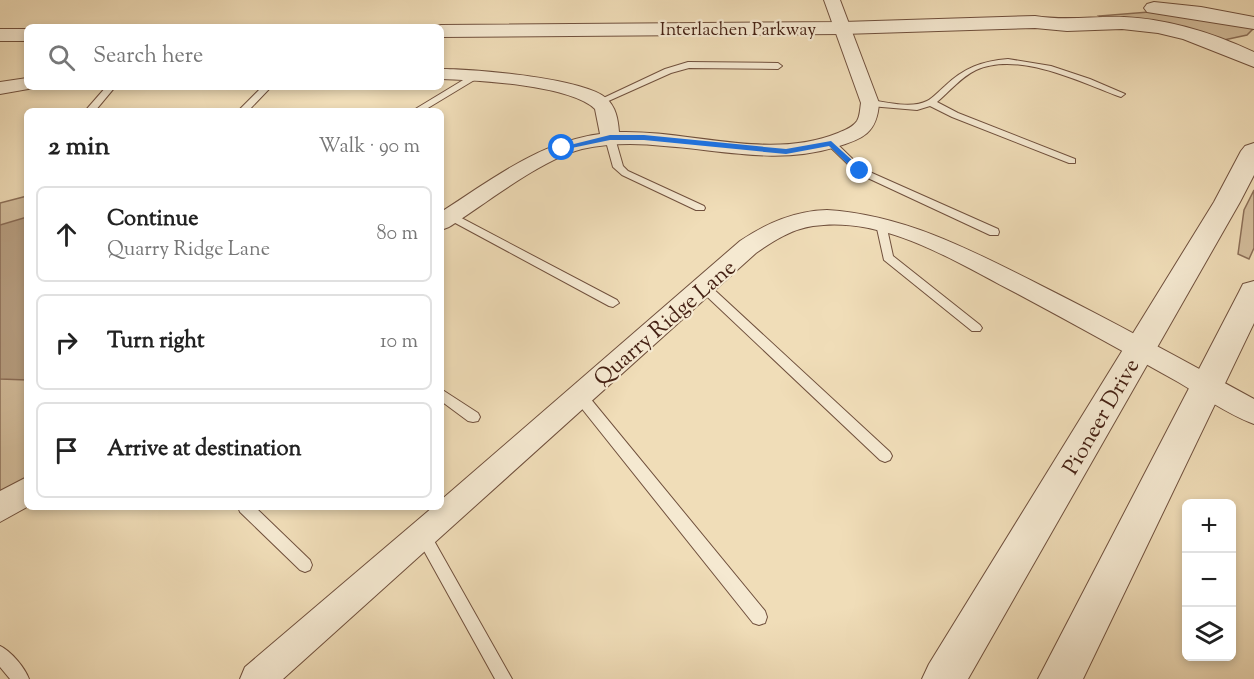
<!DOCTYPE html>
<meta charset="utf-8">
<style>
body{margin:0;font-family:"Sorts Mill Goudy",serif;background:#f2f2f2;color:#222}
.controls{position:absolute;right:18px;bottom:18px;display:grid;overflow:hidden;border-radius:9px;box-shadow:0 3px 9px #0003}
.controls button{width:54px;height:54px;display:grid;place-items:center;padding:0;border:0;border-bottom:2px solid #e0e0e0;background:#fff;color:#222;font:30px sans-serif}
.stop{position:absolute;width:18px;height:18px;margin:-14px;border:4px solid #1a73e8;border-radius:50%;background:#fff}
.stop.end{background:#1a73e8;border-color:#fff;box-shadow:0 2px 6px #0008}
.list{margin:0;padding:0;list-style:none}
h2{display:flex;justify-content:space-between;align-items:center;height:78px;margin:0;padding:0 24px;font-size:26px}
h2 small{font-size:20px;font-weight:400;color:#767676}
.list li{display:grid;grid-template-columns:39px 1fr auto;gap:18px;align-items:center;box-sizing:border-box;height:96px;margin:0 12px 12px;padding:0 12px;border:2px solid #e0e0e0;border-radius:9px}
.list b{display:block;font-size:22px;white-space:nowrap}
.list p{margin:0;font-size:20px;white-space:nowrap;color:#767676}
.list em{font-size:20px;font-style:normal;color:#767676}
.icon{flex:none;width:33px;height:33px;fill:none;stroke:currentColor;stroke-width:2;stroke-linecap:round;stroke-linejoin:round}
.map{position:relative;flex:none;width:1254px;height:679px;overflow:hidden}
.search{position:absolute;background:#fff;box-shadow:0 3px 9px #0003;left:24px;top:24px;width:420px;height:66px;display:flex;align-items:center;gap:15px;box-sizing:border-box;padding:0 21px;border-radius:9px;color:#767676;font-size:22px}
.panel{position:absolute;background:#fff;box-shadow:0 3px 9px #0003;left:24px;top:108px;width:420px;height:402px;border-radius:9px}
.map>svg:first-child{display:block}
</style>
<div class="map">
<svg width="1254" height="679" viewBox="0 0 1254 679">
<rect width="100%" height="100%" fill="#f0ddb8"/>
<filter id="stains"><feTurbulence type="fractalNoise" baseFrequency=".00333" numOctaves="4"/><feColorMatrix values="0 0 0 0 .2 0 0 0 0 .09 0 0 0 0 .02 0 0 0 .5 -.17"/></filter>
<radialGradient id="worn" r=".72"><stop offset=".6" stop-color="#630" stop-opacity="0"/><stop offset="1" stop-color="#630" stop-opacity=".3"/></radialGradient>
<path fill="#d3bd9c" stroke="#8c6f58" stroke-width="1.5" d="M1149,12l105,16 -7,7 -23,5 -120,-21 -5,-3z
M1254,190v58l-5,11 -11,-5 6,-44z
M27,196v294l-27,18v-305z"/>
<path fill="#b69d80" stroke="#896b55" stroke-width="1.5" d="M27,217v163l-27,-1v-154z"/>
<g fill="none" stroke-linecap="round" stroke-linejoin="round">
<defs>
<path id="service" d="M1008,59l43,7 39,13 35,15 -4,3 -3,-1c-40,-15 -100,-45 -142,-26 -15,7 -27,22 -39,32l21,11 117,46v4h-6l-117,-46 -22,-11 -13,4 -47,-4 -4,-3 4,-3c16,2 41,9 57,1 6,-3 12,-10 18,-15 19,-18 37,-25 63,-27z
M688,62l90,1 4,3 -4,3 -89,-1 -18,5 -67,30 -3,1 -4,-3 68,-32z
M478,71l4,3 -1,2 -58,35h-11z
M106,87h9l-20,24h-10z
M262,87h9l-23,24h-10z
M610,135l5,3 8,28 5,5 76,35 1,2 -1,2h-8l-74,-35 -9,-8 -8,-29z
M831,140l3,1 29,28 135,60 1,3 -1,3h-8l-133,-62 -29,-28 -2,-2z
M450,212l167,88 2,3 -6,4 -4,-1 -163,-88 -1,-2z
M881,220l5,4 7,32 87,69 2,3 -2,3h-8l-88,-71 -8,-36z
M704,283l4,1 182,168 2,4 -2,4 -5,2 -5,-2 -180,-170 -2,-3 2,-3z
M441,389l37,24 2,4 -2,4 -5,1 -5,-1 -27,-20z
M580,391l5,1 180,219 2,6 -2,6 -6,2 -6,-2 -178,-223 -1,-4 1,-4z
M238,507h17l55,53 2,5 -2,5 -5,2 -5,-2 -60,-58z
M423,528l5,2 84,149h-17l-77,-139 -2,-5 2,-5z
M0,646c11,5 25,22 29,33h-19l-10,-12z"/>
<path id="minor" d="M824,0h16l39,103c-2,30 -16,36 -43,44 -58,18 -114,3 -172,-1 -27,-3 -55,-3 -82,3 -40,10 -97,55 -133,78l-8,3v-18c50,-32 98,-70 159,-78l-5,-25c-25,-24 -119,-29 -154,-30v-10c33,0 141,9 165,29 10,9 12,21 13,34 72,-2 150,29 219,1 7,-3 15,-6 19,-12 3,-5 3,-12 4,-18z
M27,78v9l7,1 -34,6v-12z
M827,210c78,5 144,40 213,75 72,36 143,75 214,114v25c-27,-10 -52,-28 -76,-42 -53,-30 -106,-59 -160,-88 -61,-31 -133,-79 -205,-68 -21,3 -40,15 -57,27l-473,426h-43l5,-12 188,-160h8v-7l299,-259c27,-18 54,-30 87,-31z
M27,477v30l-27,15v-31z"/>
<path id="tertiary" d="M1154,2l47,5 53,10v12l-107,-17 -3,-4 3,-4z
M1035,16c30,5 59,0 89,1 45,2 89,16 130,35v15l-71,-28 -25,-6 -36,-4 -55,2 -32,-3 -192,6 -402,3v-10h-8l8,-2 402,-3z
M0,29h27v12h-27z
M1254,143v32l-14,27 -272,477h-46l7,-15 285,-462 27,-51 4,-5z
M1254,281v42l-171,356h-45l201,-387 4,-8z"/>
</defs>
<use href="#service" stroke="#70503d" stroke-width="2"/>
<use href="#minor" stroke="#70503d" stroke-width="2"/>
<use href="#tertiary" stroke="#70503d" stroke-width="2"/>
<use href="#service" fill="#f5e9d1" fill-rule="evenodd"/>
<use href="#minor" fill="#f5e9d1" fill-rule="evenodd"/>
<use href="#tertiary" fill="#f5e9d1" fill-rule="evenodd"/>
</g>
<path fill="#1a73e8" d="M610,135h34l142,14 45,-8 33,30 -7,2 -28,-27 -43,8 -142,-14h-34l-48,10 -4,-2z"/>
<g text-anchor="middle" stroke-width="4.5" stroke-linejoin="round" paint-order="stroke">
<g font-size="18" fill="#452114" stroke="#f5e9d1">
<text x="738" y="35">Interlachen Parkway</text>
</g>
<g font-size="22" fill="#452114" stroke="#f5e9d1">
<text transform="translate(664 322) rotate(-41)" y="8">Quarry Ridge Lane</text>
<text transform="translate(1100 416) rotate(-60)" y="8">Pioneer Drive</text>
</g>
</g>
<rect width="100%" height="100%" filter="url(#stains)"/>
<rect width="100%" height="100%" fill="url(#worn)"/>
</svg>
<div class="controls">
<button>+</button>
<button>−</button>
<button><svg class="icon" aria-label="layers" viewBox="0 0 24 24"><path d="M12 4l9 5-9 5-9-5zM3 14l9 5 9-5"/></svg></button>
</div>
<div class="stop" style="left:562px;top:148px"></div>
<div class="stop end" style="left:860px;top:171px"></div>
<div class="search"><svg class="icon" aria-label="search" viewBox="0 0 24 24"><circle cx="10" cy="10" r="6"/><path d="M15 15l6 6"/></svg>Search here</div>
<section class="panel">
<h2>2 min<small>Walk · 90 m</small></h2>
<ul class="list">
<li><svg class="icon" aria-label="ahead" viewBox="0 0 24 24"><path d="M12 20V5M6 11l6-6 6 6"/></svg><div><b>Continue</b><p>Quarry Ridge Lane</p></div><em>80 m</em></li>
<li><svg class="icon" aria-label="right" viewBox="0 0 24 24"><path d="M7 20v-9h11M14 6l5 5-5 5"/></svg><div><b>Turn right</b></div><em>10 m</em></li>
<li><svg class="icon" aria-label="arrive" viewBox="0 0 24 24"><path d="M6 21V4h12l-3 4 3 4H6"/></svg><div><b>Arrive at destination</b></div></li>
</ul>
</section>
</div>
